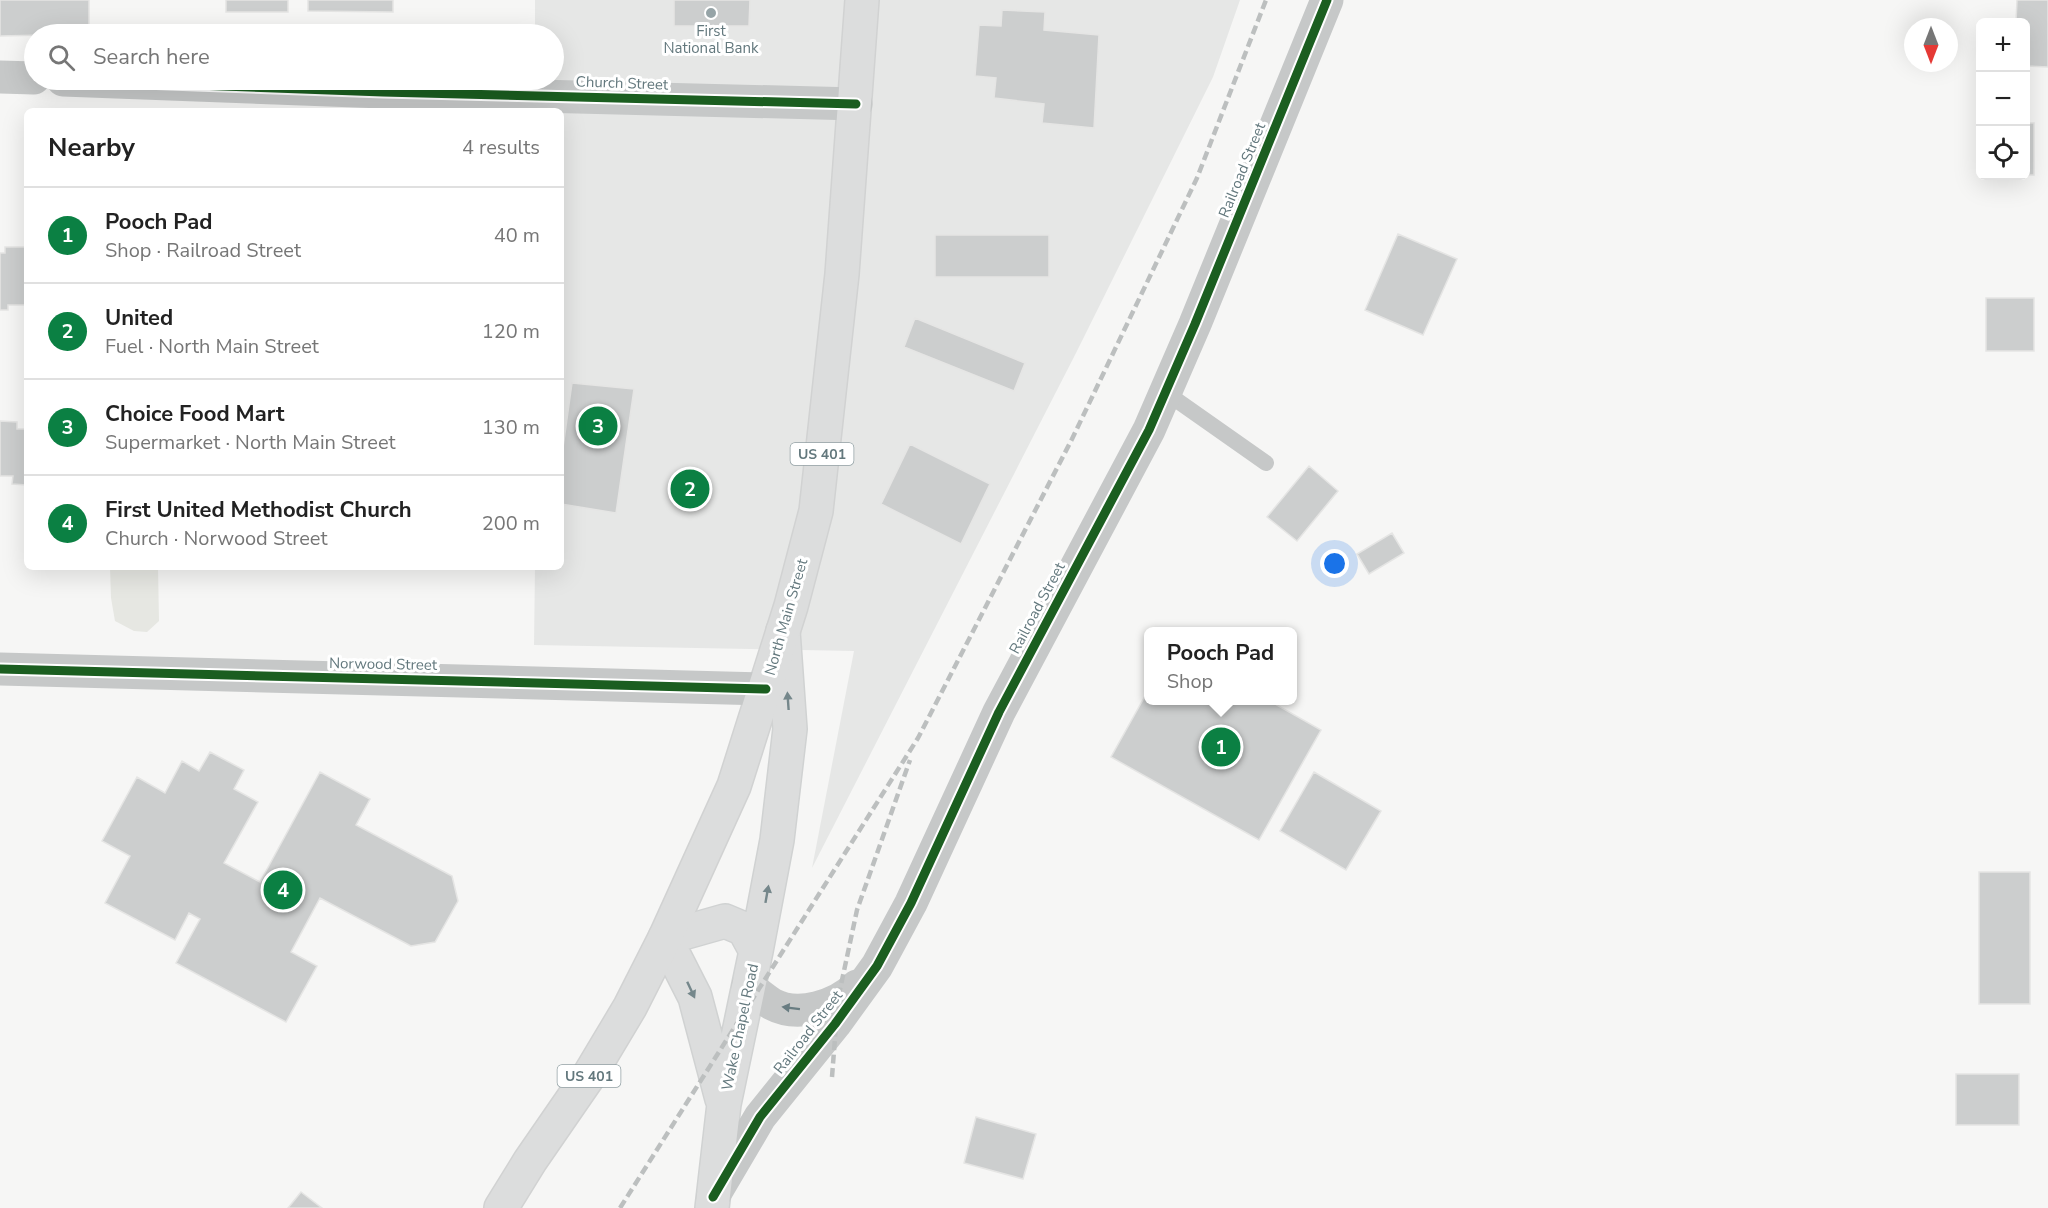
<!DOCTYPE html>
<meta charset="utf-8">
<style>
body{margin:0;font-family:"Nunito Sans",sans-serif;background:#f6f6f6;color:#222}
.controls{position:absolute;right:18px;top:18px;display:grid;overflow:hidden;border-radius:9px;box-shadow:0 6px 24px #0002}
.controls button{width:54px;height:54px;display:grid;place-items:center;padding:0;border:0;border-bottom:2px solid #e0e0e0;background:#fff;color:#222;font:30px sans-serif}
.compass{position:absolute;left:1904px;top:18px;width:54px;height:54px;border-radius:50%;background:#fff;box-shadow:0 6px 24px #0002;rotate:180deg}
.you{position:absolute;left:1335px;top:564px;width:21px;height:21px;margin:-15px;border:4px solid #fff;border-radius:50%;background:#1a73e8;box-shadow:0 0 0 9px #1a73e833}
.badge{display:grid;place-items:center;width:39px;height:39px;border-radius:50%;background:#0b8043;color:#fff;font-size:20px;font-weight:700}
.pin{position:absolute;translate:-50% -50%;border:3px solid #fff;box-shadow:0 2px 6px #0006}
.popup{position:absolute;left:1144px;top:627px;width:153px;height:78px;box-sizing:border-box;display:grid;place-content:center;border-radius:9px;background:#fff;filter:drop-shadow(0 2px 4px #0005);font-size:20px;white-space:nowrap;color:#767676}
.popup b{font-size:22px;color:#222}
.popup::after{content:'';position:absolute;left:50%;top:100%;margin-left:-12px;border:12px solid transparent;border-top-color:#fff}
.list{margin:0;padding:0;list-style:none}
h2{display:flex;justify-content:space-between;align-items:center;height:78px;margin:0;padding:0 24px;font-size:26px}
h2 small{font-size:20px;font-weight:400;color:#767676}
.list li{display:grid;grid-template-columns:39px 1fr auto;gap:18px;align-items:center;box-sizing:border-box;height:96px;padding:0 24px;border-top:2px solid #e0e0e0}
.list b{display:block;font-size:22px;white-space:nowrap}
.list p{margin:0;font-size:20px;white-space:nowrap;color:#767676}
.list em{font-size:20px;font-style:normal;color:#767676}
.icon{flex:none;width:33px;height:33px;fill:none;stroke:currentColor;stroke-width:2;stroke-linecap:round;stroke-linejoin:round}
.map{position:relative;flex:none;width:2048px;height:1208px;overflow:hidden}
.search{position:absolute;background:#fff;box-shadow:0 6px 24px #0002;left:24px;top:24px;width:540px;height:66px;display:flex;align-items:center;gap:15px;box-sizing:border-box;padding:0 21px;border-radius:33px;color:#767676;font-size:22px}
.panel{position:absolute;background:#fff;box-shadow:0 6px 24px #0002;left:24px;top:108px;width:540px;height:462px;border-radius:9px}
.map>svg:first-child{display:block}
</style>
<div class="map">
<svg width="2048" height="1208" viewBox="0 0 2048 1208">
<rect width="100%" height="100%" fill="#f6f6f5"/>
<path fill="#e6e7e6" d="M535,0h705l-27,77 -137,276 -264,515 42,-217 -320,-6 1,-78h26v-456l-26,-31h19v-46h-19z"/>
<path fill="#e6e7e2" d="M110,567h48l1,54 -12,11 -13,-1 -19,-10 -4,-23z"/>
<path fill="#cccece" stroke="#e5e5e4" stroke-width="1.5" d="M0,0h89v34l-89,2z
M226,0h62v12h-62z
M308,0h85v12l-85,-1z
M674,0h76l-1,26h-75z
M2017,0h31v67l-22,-1v-44h-10z
M1002,10l43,2 -1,18 55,5 -5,93 -52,-5 2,-19 -50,-6 2,-20 -21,-2 4,-51 22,1z
M2026,123h8v52h-8z
M1398,234l59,25 -34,76 -58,-25z
M935,235h114v42h-114z
M5,247h22v58h-19v5h-8v-57h5z
M1986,298h48v53h-48z
M915,318l110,45 -11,28 -110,-44z
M572,383l62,6 -18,124 -55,-9v-42z
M0,421l17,1v7h10v56l-15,-1 1,-8h-13z
M910,444l80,40 -29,60 -80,-40z
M1309,466l29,25 -41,50 -30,-24z
M1392,533l12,20 -35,21 -12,-20z
M1149,689v11h119l53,30 -62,110 -148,-83z
M210,752l34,18 -10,19 24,13 -34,61 36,19 60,-110 50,27 -14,26 96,51 6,25 -23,41 -24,4 -91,-48 -29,54 26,14 -31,56 -110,-59 24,-44 -11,-6 -14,27 -70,-37 25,-47 -28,-15 35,-64 28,16 17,-32 17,10z
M1314,772l67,39 -35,59 -66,-39z
M1979,872h51v132h-51z
M1956,1074h63v51h-63z
M976,1117l60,17 -13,45 -59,-16z
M301,1192l21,16h-34z"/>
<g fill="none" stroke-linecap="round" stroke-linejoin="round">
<defs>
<path id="secondary" d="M722,1099l-27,-102 -30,-59 60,-17 19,8 12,22
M712,1208l12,-104 32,-153 21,-111 13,-111 -7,-98"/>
<path id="primary" d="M501,1208l29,-47 60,-87 40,-67 35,-69 69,-152 57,-180 25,-95 26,-237 20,-274"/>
</defs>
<use href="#secondary" stroke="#d0d2d2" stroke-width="36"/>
<use href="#primary" stroke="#d1d2d2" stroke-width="36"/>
<path stroke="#c6c8c8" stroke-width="16" d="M1165,392l101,71"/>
<path stroke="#c6c8c8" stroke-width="33" d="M0,77l34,1
M63,80l320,12 473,12
M0,669l766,20
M748,986c8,6 16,13 24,18 26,14 65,2 85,-18
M713,1197l47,-80 75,-93 42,-58 34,-63 88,-191 150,-282 46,-106 132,-324"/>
<use href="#secondary" stroke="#dcdddd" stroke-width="33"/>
<use href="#primary" stroke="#dcdddd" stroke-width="33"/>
<path stroke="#bcbfbf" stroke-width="4.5" stroke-dasharray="9 4.5" stroke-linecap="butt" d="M832,1077l6,-78 19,-89 53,-150
M620,1208l298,-470 154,-299 125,-261 69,-178"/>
<defs>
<path id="cycleway" d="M63,80l320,12 473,12
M0,669l766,20
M713,1197l47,-80 75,-93 42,-58 34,-63 88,-191 150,-282 46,-106 132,-324"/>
</defs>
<use href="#cycleway" stroke="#fff" stroke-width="13"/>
<use href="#cycleway" stroke="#1b5e20" stroke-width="9"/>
</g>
<defs><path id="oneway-solid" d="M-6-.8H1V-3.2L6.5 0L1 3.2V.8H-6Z" transform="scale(1.5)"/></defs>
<g fill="#75878b">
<use href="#oneway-solid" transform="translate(788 701) rotate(-94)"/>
<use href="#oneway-solid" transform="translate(767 894) rotate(-80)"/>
<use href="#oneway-solid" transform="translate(691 990) rotate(65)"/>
</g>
<use fill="#687c81" href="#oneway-solid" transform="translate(791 1008) rotate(-173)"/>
<circle fill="#96a4a7" stroke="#fff" stroke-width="2" cx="711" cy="13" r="6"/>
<g text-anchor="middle" stroke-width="6" stroke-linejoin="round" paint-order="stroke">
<g fill="#fff" stroke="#92a0a4" stroke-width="1.5">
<rect x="790.5" y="443" width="63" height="22" rx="4.5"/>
<rect x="557.5" y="1065" width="63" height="22" rx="4.5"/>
</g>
<g font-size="14" font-weight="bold" fill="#63787d">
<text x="822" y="459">US 401</text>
<text x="589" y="1081">US 401</text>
</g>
<g font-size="15" fill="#63787d" stroke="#fff">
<text x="711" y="36">First<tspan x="711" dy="17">National Bank</tspan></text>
</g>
<g font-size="15" fill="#63787d" stroke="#fff">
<text transform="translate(622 83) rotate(2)" y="5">Church Street</text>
<text transform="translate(1242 170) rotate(-68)" y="5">Railroad Street</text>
<text transform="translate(1037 608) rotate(-62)" y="5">Railroad Street</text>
<text transform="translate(786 617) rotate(-74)" y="5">North Main Street</text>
<text transform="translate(383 664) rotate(1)" y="5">Norwood Street</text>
<text transform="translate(740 1027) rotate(-78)" y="5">Wake Chapel Road</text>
<text transform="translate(808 1032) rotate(-52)" y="5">Railroad Street</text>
</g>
</g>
</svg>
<div class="controls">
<button>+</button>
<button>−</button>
<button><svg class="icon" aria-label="locate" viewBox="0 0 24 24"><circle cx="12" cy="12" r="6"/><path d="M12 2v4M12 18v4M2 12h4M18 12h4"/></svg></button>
</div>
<svg class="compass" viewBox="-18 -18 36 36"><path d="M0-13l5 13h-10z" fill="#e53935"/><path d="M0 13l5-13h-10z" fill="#767676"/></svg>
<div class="you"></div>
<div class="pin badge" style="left:1221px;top:747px">1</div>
<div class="popup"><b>Pooch Pad</b>Shop</div>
<div class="pin badge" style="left:690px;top:489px">2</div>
<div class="pin badge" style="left:598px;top:426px">3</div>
<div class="pin badge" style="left:283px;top:890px">4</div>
<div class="search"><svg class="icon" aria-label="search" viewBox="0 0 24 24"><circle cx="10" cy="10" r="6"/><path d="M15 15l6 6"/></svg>Search here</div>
<section class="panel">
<h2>Nearby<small>4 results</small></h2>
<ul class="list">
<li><span class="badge">1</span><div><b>Pooch Pad</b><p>Shop · Railroad Street</p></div><em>40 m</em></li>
<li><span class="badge">2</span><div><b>United</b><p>Fuel · North Main Street</p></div><em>120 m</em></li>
<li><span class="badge">3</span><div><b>Choice Food Mart</b><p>Supermarket · North Main Street</p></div><em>130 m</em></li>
<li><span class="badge">4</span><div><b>First United Methodist Church</b><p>Church · Norwood Street</p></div><em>200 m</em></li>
</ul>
</section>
</div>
